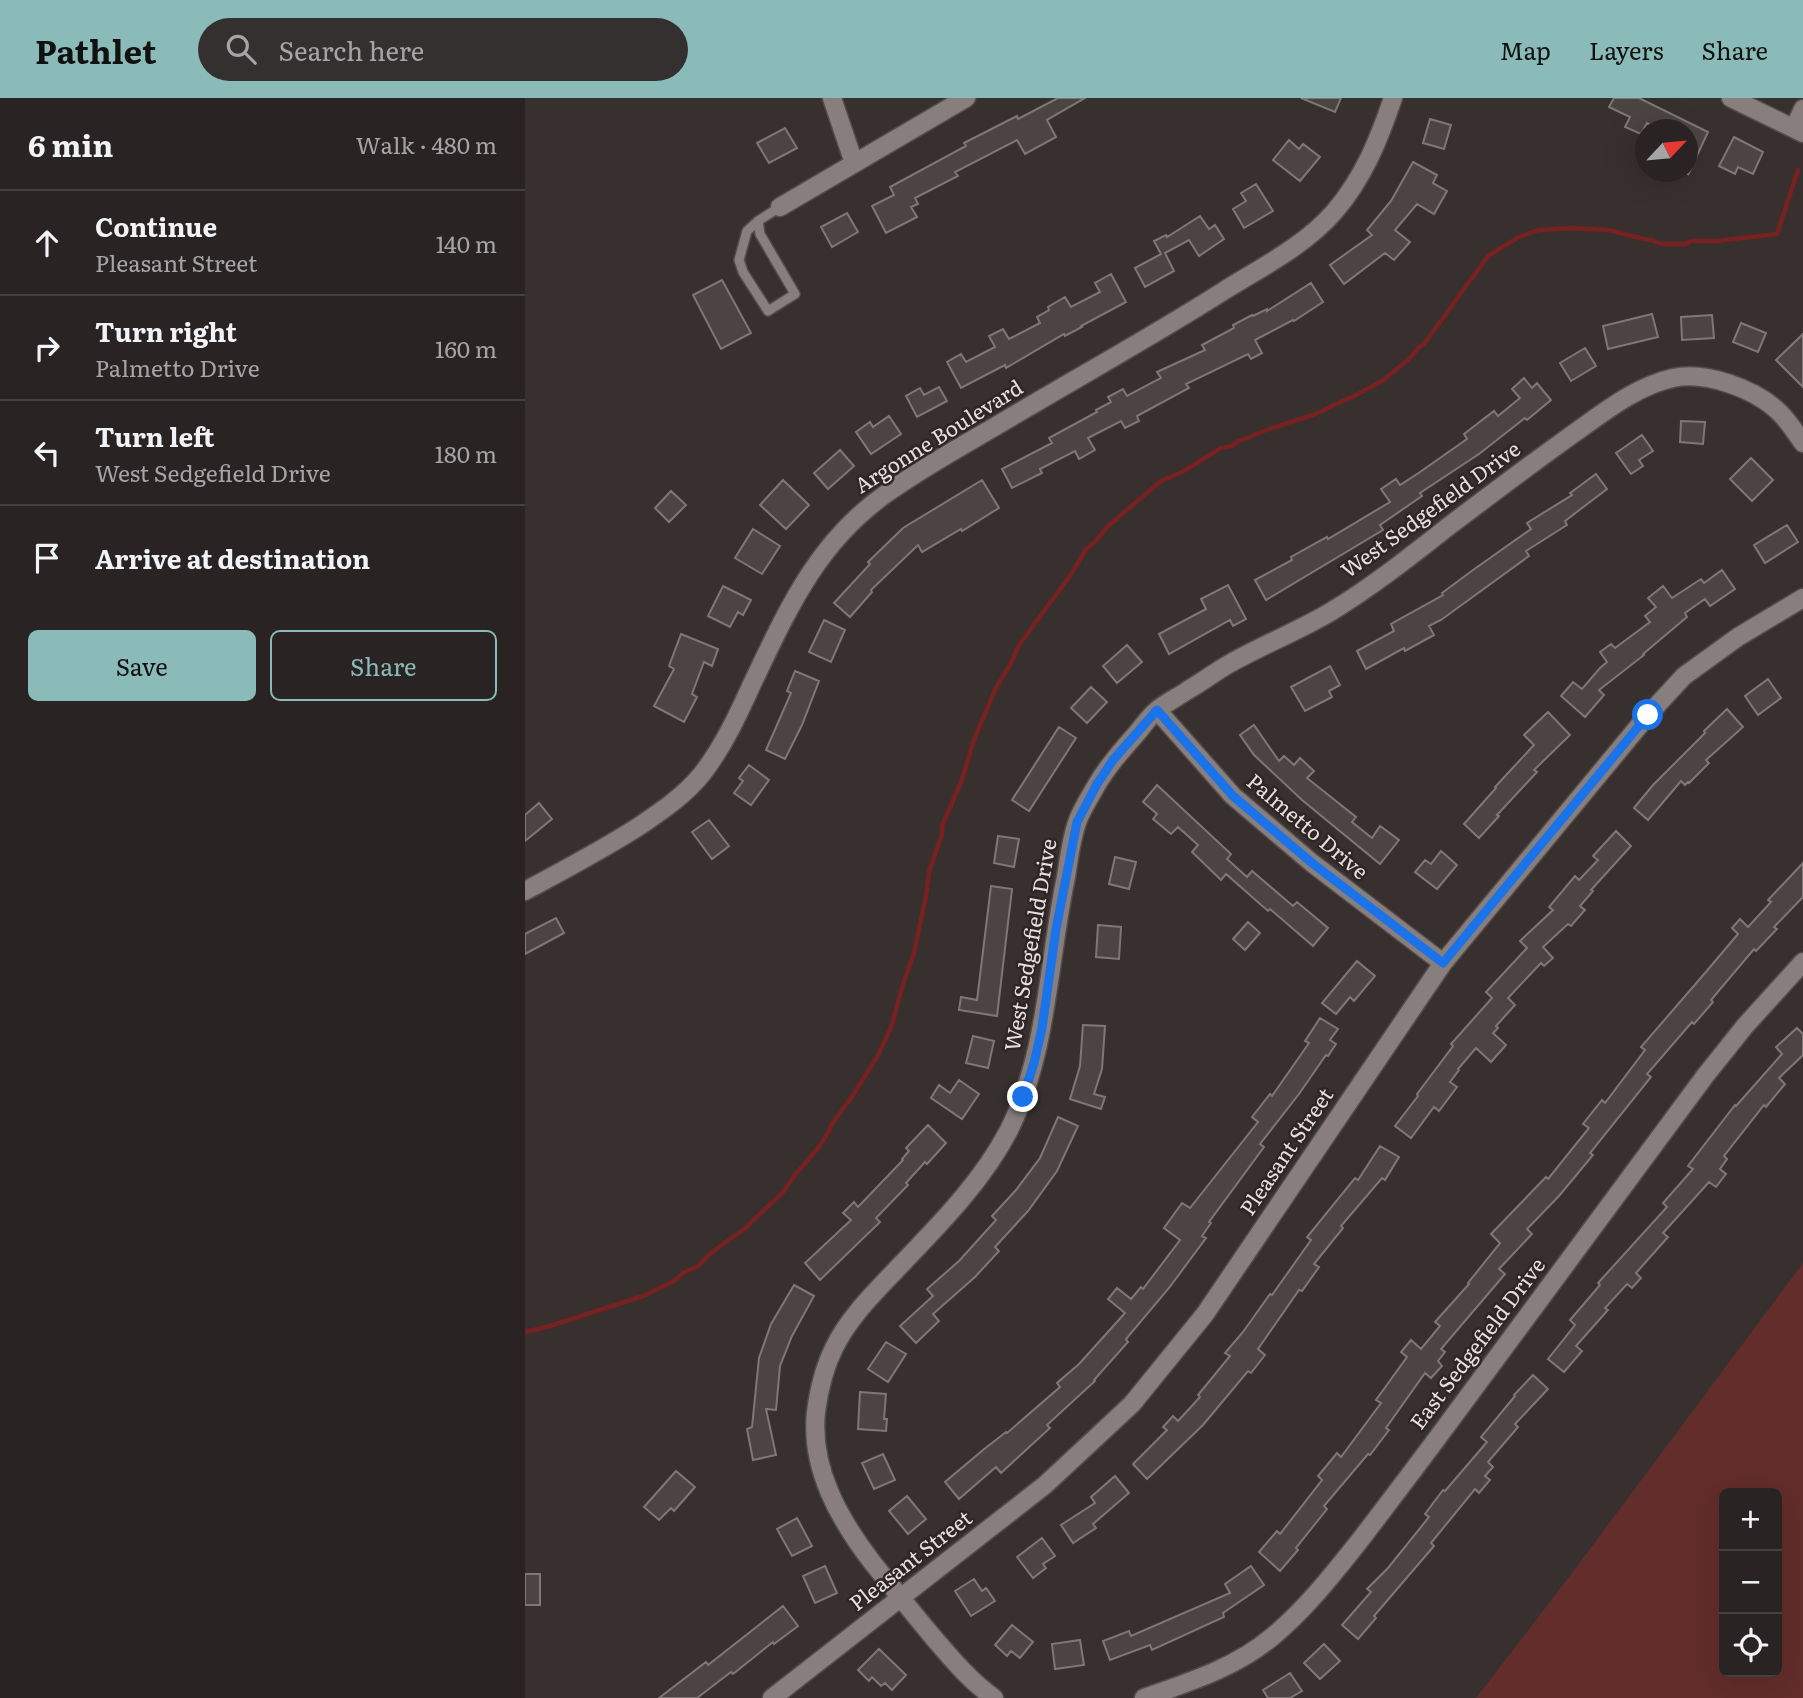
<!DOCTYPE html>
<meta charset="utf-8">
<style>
body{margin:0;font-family:Literata,serif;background:#353030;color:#f1f3f6}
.controls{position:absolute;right:21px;bottom:21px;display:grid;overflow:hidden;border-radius:10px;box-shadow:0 7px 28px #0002}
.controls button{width:63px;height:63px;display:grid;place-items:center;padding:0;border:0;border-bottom:2px solid #454141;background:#292423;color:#f1f3f6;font:35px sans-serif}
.compass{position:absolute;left:1110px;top:21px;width:63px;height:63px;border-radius:50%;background:#292423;box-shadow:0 7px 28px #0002;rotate:64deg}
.stop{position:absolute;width:21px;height:21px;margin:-16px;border:5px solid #1a73e8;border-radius:50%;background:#fff}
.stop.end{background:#1a73e8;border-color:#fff;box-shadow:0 2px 7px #0008}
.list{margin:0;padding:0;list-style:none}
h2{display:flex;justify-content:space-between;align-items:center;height:91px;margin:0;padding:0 28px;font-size:30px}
h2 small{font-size:23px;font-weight:400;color:#a5a4a6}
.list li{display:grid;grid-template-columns:46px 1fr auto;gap:21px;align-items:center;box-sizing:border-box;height:105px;padding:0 28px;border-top:2px solid #454141}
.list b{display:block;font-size:26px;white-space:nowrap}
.list p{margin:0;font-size:23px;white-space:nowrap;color:#a5a4a6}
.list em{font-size:23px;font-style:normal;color:#a5a4a6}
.actions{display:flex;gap:14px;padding:21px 28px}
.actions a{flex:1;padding:16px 0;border:2px solid #8bbbb9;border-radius:10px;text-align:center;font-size:24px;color:#8bbbb9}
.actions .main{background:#8bbbb9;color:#111}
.icon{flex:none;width:38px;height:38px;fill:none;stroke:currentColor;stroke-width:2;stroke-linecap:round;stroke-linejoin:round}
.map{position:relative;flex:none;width:1278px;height:1600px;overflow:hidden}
header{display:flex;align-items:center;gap:42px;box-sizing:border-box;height:98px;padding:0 35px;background:#8bbbb9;color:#111}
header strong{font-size:33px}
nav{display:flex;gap:38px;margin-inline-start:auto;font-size:24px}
.search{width:490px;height:63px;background:#353030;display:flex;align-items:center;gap:18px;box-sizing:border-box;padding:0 24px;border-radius:38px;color:#a5a4a6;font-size:26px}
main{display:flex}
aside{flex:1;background:#292423}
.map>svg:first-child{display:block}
</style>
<header>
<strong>Pathlet</strong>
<div class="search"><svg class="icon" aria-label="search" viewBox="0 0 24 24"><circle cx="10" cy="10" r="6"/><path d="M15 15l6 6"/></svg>Search here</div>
<nav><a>Map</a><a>Layers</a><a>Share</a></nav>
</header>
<main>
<aside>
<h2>6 min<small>Walk · 480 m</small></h2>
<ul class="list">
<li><svg class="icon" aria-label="ahead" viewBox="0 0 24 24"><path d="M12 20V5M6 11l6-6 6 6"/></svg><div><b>Continue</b><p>Pleasant Street</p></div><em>140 m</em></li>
<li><svg class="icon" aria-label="right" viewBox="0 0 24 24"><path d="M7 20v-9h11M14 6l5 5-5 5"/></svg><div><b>Turn right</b><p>Palmetto Drive</p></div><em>160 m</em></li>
<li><svg class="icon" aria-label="left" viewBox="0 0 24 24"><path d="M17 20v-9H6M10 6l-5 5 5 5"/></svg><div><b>Turn left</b><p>West Sedgefield Drive</p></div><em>180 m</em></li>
<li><svg class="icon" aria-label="arrive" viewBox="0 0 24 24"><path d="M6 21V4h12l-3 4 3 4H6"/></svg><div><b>Arrive at destination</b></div></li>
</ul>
<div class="actions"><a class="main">Save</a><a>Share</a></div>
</aside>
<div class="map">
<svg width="1278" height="1600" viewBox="0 0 1278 1600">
<rect width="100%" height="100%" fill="#37302f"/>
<path fill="#622d2a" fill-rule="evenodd" d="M1278,1165v435h-327l96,-125zM1199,1395h53v179h-53z"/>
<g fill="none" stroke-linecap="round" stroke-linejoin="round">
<path stroke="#772121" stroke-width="4.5" d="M0,1234l25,-6 93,-30 31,-15 9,-8 15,-7 13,-13 33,-24 39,-37 11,-16 24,-28 11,-17 3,-7 19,-26 26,-41 14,-29 12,-44 11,-31 12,-57 3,-24 13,-38v-8l19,-44 14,-45 21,-49 14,-23 9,-20 53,-72 14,-24 9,-7 12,-15 54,-46 21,-9 39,-24 11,-2 5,-4 32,-13 44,-14 41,-19 30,-16 27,-23 8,-10 5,-3 64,-88 31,-19 20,-7 31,-2 39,2 39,10h4l9,4h25l5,-3h26l60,-7 21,-64"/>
</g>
<path fill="#4c4443" stroke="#7f7776" stroke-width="2" d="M533,0h27l-38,22 9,17 -31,17 -8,-14 -62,32 3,4 -43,22 3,6 -7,3 6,10 -31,16 -14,-27 22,-11 -4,-8 76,-41 -2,-3 53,-27 1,3z
M776,0h40l-6,14z
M1089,0h25l69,34 -20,43v-45h-29l-12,-7 -6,11 -16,-7 5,-10 -21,-10z
M905,21l21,6 -7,24 -21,-6z
M260,30l12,20 -28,15 -12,-20z
M1209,39l29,15 -10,22 -15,-7 -3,7 -16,-8z
M764,42l10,9 4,-5 17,13 -20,24 -27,-21z
M888,64l24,13 -4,8 14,8 -13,23 -17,-10 -22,26 15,12 -16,18 -9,-7 -41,31 -14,-19 42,-30 -5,-5 24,-29z
M731,86l17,27 -29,17 -11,-19 13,-8 -5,-8z
M322,115l11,19 -26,15 -11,-20z
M675,118l9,13 6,-4 9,14 -25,17 -10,-16 -24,13 9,18 -29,16 -10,-19 26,-14 -7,-13 12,-6 1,2z
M586,176l15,28 -45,24 1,1 -17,9 -1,-2 -58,34 -1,-3 -44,23 -14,-26 14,-8 5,8 29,-15 -6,-11 14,-7 6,10 31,-16 -3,-6 12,-7 -1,-3 17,-10 6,10 29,-15 -5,-9z
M197,182l29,53 -30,16 -28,-54z
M786,185l12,19 -29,19 -1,-1 -38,20 7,13 -11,6 -3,-5 -62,30 3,4 -52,28 2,5 -14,7 -4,-7 -33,17 7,12 -16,9 -4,-8 -35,18 2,4 -30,15 -10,-19 50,-26 -3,-5 48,-26 -1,-2 15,-8 -3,-5 15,-8 4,7 34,-18 -4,-6 48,-22 -3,-5 32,-17 -1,-3 19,-10 1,1 14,-7v2z
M1127,216l6,23 -50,12 -5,-23z
M1187,217l2,23 -32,2 -1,-23z
M1216,225l25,10 -8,19 -25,-10z
M1278,236v53l-27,-27z
M1060,250l11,18 -25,15 -11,-18z
M999,280l8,10 5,-5 14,17 -24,20 -2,-2 -46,36 -59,39 2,3 -42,29 3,5 -117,70 -11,-20 37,-20 -1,-3 36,-20 1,2 62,-37 -9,-13 15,-10 4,6 20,-13 47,-33 -3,-5 30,-23 4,5 22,-18 -8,-9z
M414,289l8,14 -30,16 -11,-21 14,-8 4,7z
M364,318l12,18 -30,20 -15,-22 14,-10 3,5z
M1156,323l24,1 -2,22 -23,-2z
M1117,337l11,16 -14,9 4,6 -12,8 -15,-21z
M315,352l14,16 -26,23 -14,-16z
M1226,360l22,22 -21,21 -22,-22z
M1071,376l11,15 -42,32 2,4 -41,26 3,5 -88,64 -12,6 5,9 -29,16 -1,-3 -38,21 -9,-18 37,-20 -3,-7 52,-29 -1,-2 31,-23 58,-41 -4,-6 45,-28 -2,-2z
M258,382l26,25 -23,24 -26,-24z
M457,382l17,28 -37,23 -1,-2 -39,23 -4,-7 -47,45 1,2 -22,25 -16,-14 36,-39 -2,-2 35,-34z
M146,393l15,14 -17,17 -14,-14z
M1262,427l11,17 -33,21 -11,-18z
M228,431l27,17 -18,28 -27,-16z
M1197,472l13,19 -25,17 -5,-7 -20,14 2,4 -44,37 1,1 -45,35 5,5 -19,22 -24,-21 12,-14 9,7 18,-21 7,-6 -7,-10 11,-8 4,4 35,-26 -5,-6 11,-9 -8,-9 15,-12 9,12 29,-19 3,4z
M703,487l18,34 -13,7 -3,-6 -61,34 -10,-20 47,-25 -5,-10z
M198,488l28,14 -8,15 -5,-3 -8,15 -22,-11z
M299,522l21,10 -14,32 -22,-10z
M156,536l37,15 -6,17 -8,-4 -12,32 5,3 -13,25 -30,-16 20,-37 -5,-3z
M602,547l15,17 -25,21 -14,-17z
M805,568l10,19 -11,6 3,6 -27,14 -14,-24z
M270,573l24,10 -17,44 -17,34 -19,-9 25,-57 -4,-2z
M1243,581l13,19 -23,17 -13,-19z
M566,589l16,15 -20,21 -16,-15z
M1202,611l16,18 -37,33 3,3 -20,20 -1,-1 -3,3 -4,-4 -33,39 -14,-12 19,-23 52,-52 -1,-2z
M1023,614l22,23 -36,35 3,2 -40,43 2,1 -20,22 -15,-14 32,-36 -1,-1 39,-42 -10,-10z
M729,627l25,36 5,-5 10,9 6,-7 14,13 -7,7 49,39 -4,5 20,16 8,-12 19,14 -19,24 -78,-64 -48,-45 -14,-20z
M534,629l17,11 -47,73 -17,-11z
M224,667l20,15 -18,25 -17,-12 9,-12 -4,-3z
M632,687l74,69 -4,5 20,18 5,-6 41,35 4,-4 31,26 -15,18 -43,-37 -2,2 -42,-37 -5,6 -29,-28 6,-7 -20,-18 -7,7 -18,-15 4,-5 -14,-12z
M14,705l13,16 -27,22v-26z
M184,722l20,26 -17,13 -20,-27z
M1091,733l15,15 -40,44 2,1 -13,15 5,4 -14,16 -3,-2 -25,23 10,11 -9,8 -3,-3 -33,35 7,7 -19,21 2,2 -5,5 13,12 -15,17 -15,-14 -18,21 1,1 -9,12 7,5 -18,24 -5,-4 -23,31 -16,-12 23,-30 -1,-2 36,-48 -2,-2 41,-46 -6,-6 41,-44 -7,-7 33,-31 -4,-3 26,-31 4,4 19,-20 -5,-4z
M473,738l21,3 -5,28 -20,-4z
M916,753l16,14 -20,24 -22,-17 10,-12 6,4z
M590,759l21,5 -7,27 -20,-5z
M1278,765v34l-29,30 3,2 -21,22 -2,-2 -43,51 2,2 -19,22 -2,-2 -45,52 4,3 -61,76 3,2 -34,41 -32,33 5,5 -33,35 6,5 -64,75 4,3 -7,9 4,5 -11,12 -6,-5 -39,55 3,2 -19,25 -2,-1 -44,52 3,3 -31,39 2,2 -18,21 -21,-19 18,-21 3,3 42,-54 -4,-4 19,-23 4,4 40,-54 -5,-3 31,-43 -6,-5 10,-12 10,9 19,-23 -5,-4 34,-38 -1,-1 32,-40 -9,-9 55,-57 2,2 41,-51 -6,-4 19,-24 3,3 40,-53 -4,-3 64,-74 33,-39 -6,-6 8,-9 8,8 23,-25 -3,-2z
M466,788l21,3 -15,127 -38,-6 2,-13 16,3z
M31,820l8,15 -39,21v-20z
M723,824l12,11 -15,17 -12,-11z
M573,827l23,2 -2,32 -23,-2z
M832,863l18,15 -21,25 -4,-4 -14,17 -14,-11z
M795,920l18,11 -8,11 6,4 -8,12 -2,-1 -27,39 -39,50 4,3 -55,75 2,1 -9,13 4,2 -37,50 -43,51 2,3 -34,38 1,1 -48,44 3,3 -49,45 -5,-6 -37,32 -14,-17 38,-32 23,-18 1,1 53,-46 -3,-4 22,-19 46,-51 -17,-14 9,-11 14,11 10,-12 2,2 37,-49 -16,-12 18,-25 8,5 68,-86 -6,-5 18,-23 2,2 37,-53 -4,-2z
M558,927l22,1 -3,43 -8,25 11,3 -4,12 -31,-10 10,-33z
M1272,930l6,6v21l-24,23 6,6 -19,23 -2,-2 -40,51 3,3 -7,10 6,5 -10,13 -7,-5 -46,51 5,4 -32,36 5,5 -9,10 -5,-4 -22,24 3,2 -32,36 6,5 -18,21 -16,-13 27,-34 -5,-5 30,-35 -2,-2 69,-76 -4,-4 30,-34 -5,-3 47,-61 1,1 46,-52 -6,-7z
M448,938l21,5 -6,27 -22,-5z
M434,982l20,14 -17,25 -31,-21 8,-13 11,8z
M533,1019l20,9 -21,45 -29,40 -33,36 4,4 -24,26 -42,37 6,7 -23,22 -16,-17 33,-30 -6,-7 32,-28 37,-41 -4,-4 24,-26 24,-32z
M403,1027l18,18 -19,21 -2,-2 -19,21 2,2 -32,33 4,4 -60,58 -15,-17 46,-43 -8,-7 11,-11 4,5 45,-47 -1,-1 7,-8 -3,-3z
M855,1048l19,11 -14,23 -3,-2 -41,48 2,2 -29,36 5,3 -17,24 -3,-1 -41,59 7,6 -14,18 -3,-2 -45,54 -56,54 -14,-15 34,-34 -4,-3 10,-11 5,5 22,-24 -2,-2 32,-39 -5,-3 18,-21 27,-38 2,1 39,-55 -4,-3 48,-59 3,2z
M269,1187l20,11 -22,40 -12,30 -4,44 -10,-1 10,46 -23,5 -6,-31 5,-2 7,-69 12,-34z
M361,1244l20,12 -18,28 -20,-13z
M1008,1277l15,14 -33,35 3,3 -30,35 5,5 -8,9 5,4 -11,13 -4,-4 -44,54 3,3 -60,70 2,2 -18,21 -16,-14 29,-33 -4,-3 21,-21 41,-51 -4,-3 18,-24 2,1 42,-49 -6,-5 34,-41 -1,-1z
M335,1294l26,2 -2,25h3l-1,12 -28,-2z
M358,1356l12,26 -21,9 -12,-26z
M151,1373l19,16 -21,24 -3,-3 -12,12 -15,-13z
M590,1378l14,17 -36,31 3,4 -23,15 -12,-18 34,-22 -4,-6z
M382,1398l19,23 -18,15 -19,-23z
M272,1420l15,28 -20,10 -15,-27z
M517,1440l13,18 -12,8 3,4 -13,10 -16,-21z
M300,1468l12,27 -22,10 -12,-27z
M726,1468l13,19 -41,28 1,4 -72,33 -2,-5 -40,15 -7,-19 26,-10 2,5 99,-43 -5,-9z
M0,1476h15v31h-15z
M449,1481l8,12 4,-3 9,13 -24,15 -16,-25z
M258,1508l15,20 -24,18 -1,-2 -40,32 -2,-2 -34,26h-38l47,-36 2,3z
M487,1527l21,17 -13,16 -9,-7 -4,5 -12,-11z
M555,1542l4,25 -29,4 -3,-25z
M799,1546l16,17 -20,18 -16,-16z
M354,1551l27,26 -14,15 -7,-7 -4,3 -9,-9 -3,4 -11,-11z
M765,1575l12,18 -12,7h-22l-5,-8z"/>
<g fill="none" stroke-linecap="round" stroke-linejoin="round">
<defs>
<path id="lane" d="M233,123l2,13 35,60 -27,17 -25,-39 -4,-12 8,-29 11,-10 22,-14"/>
<path id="street" d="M307,0l22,65
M1269,30l9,-19
M255,109l186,-109
M632,612l76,86 79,67 131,100
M0,793c39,-21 79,-42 116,-66 22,-15 44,-30 61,-51 21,-27 36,-59 50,-90 36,-75 65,-142 135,-191 35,-25 73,-46 109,-67 75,-45 152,-87 226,-134 38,-24 83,-46 113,-81 29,-34 44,-72 58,-113
M469,1600c-24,-17 -42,-39 -61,-61 -21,-25 -41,-50 -61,-75 -33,-43 -62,-94 -56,-150 3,-23 8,-44 18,-64 14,-29 38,-53 60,-76 41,-43 87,-88 115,-142 39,-78 39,-169 57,-253 3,-18 5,-39 12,-57 4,-11 12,-23 18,-34 11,-19 26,-36 41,-53 6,-7 12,-16 19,-22 9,-8 22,-14 32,-21 14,-8 27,-18 41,-26 33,-19 70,-33 103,-53 41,-25 79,-55 117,-85 41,-31 82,-62 124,-92 30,-21 63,-48 100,-56 33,-7 83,11 107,35 9,9 16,20 23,30
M619,1600c45,-16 91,-30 128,-61 34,-28 62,-64 89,-98 29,-38 58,-76 86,-114 86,-116 172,-233 258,-349l40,-50 58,-64"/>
<path id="secondary" d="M1206,0l72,35
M247,1600l273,-213 87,-81 73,-90 238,-351 205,-248 36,-39 54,-39 65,-39"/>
</defs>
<use href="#lane" stroke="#524c4b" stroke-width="12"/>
<use href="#street" stroke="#524c4b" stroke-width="21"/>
<use href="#secondary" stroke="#524c4b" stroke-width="21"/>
<use href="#lane" stroke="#877e7d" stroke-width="9"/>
<use href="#street" stroke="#877e7d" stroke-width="18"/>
<use href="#secondary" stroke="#877e7d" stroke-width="18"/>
</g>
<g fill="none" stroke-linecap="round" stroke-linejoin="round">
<path stroke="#1a73e8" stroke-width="9" d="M498,999l11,-34 8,-35 14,-99 21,-107 20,-38 16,-24 44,-50 76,86 79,67 131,100 205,-248"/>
</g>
<g text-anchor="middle" stroke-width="5" stroke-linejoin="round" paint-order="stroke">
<g font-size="21" fill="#e6e1e0" stroke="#2d2625">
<text transform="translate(414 339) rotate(-32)" y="7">Argonne Boulevard</text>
<text transform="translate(906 412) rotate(-36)" y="7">West Sedgefield Drive</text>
<text transform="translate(782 729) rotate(40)" y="7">Palmetto Drive</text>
<text transform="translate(506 847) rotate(-80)" y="7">West Sedgefield Drive</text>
<text transform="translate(762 1054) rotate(-56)" y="7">Pleasant Street</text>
<text transform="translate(953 1246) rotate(-53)" y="7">East Sedgefield Drive</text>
<text transform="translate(386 1463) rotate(-38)" y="7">Pleasant Street</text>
</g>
</g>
</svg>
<div class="controls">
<button>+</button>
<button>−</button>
<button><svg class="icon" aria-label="locate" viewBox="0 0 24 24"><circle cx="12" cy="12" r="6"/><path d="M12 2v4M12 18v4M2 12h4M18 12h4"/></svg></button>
</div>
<svg class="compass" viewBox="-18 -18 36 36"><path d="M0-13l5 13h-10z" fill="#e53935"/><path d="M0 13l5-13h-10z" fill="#a5a4a6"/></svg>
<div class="stop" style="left:1123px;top:617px"></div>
<div class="stop end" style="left:498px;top:999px"></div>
</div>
</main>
